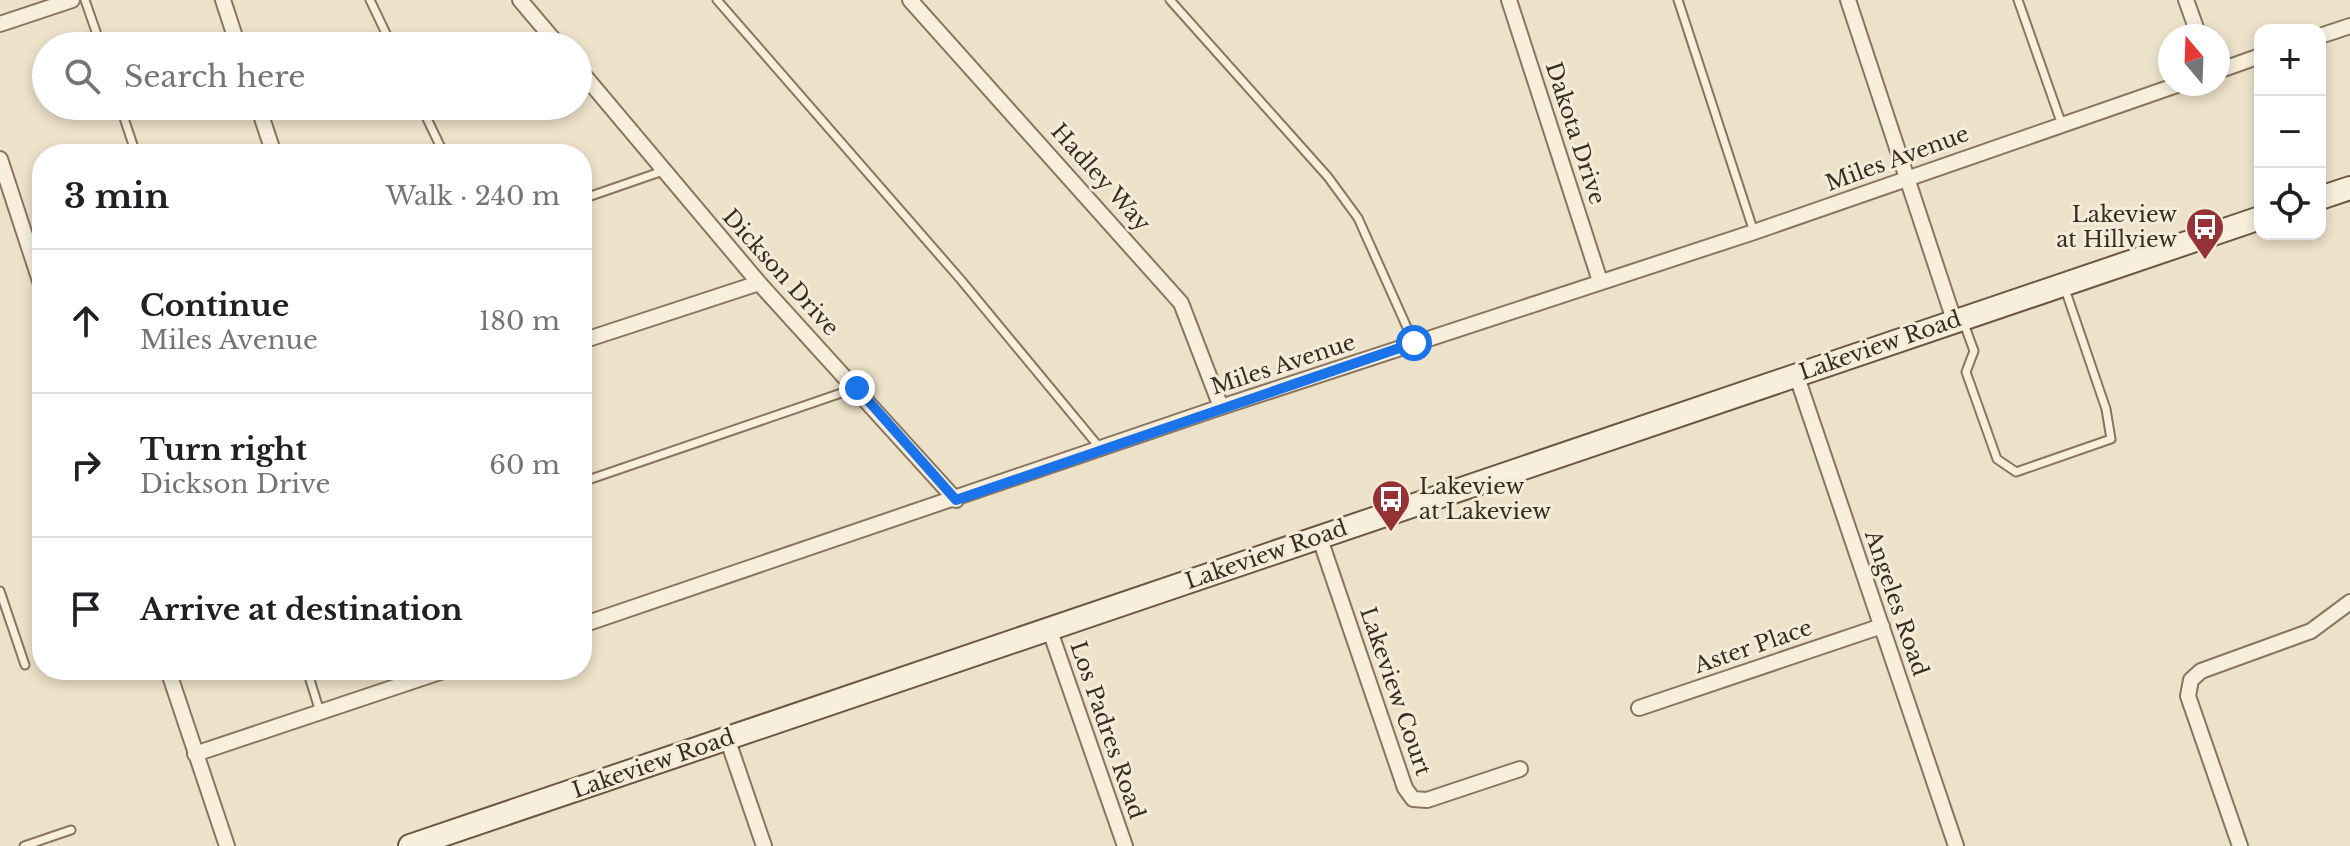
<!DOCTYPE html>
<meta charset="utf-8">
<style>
body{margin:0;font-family:"Libre Baskerville",serif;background:#f2f2f2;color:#202124}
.controls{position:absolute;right:24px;top:24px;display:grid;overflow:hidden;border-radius:16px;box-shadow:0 4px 12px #0003}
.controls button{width:72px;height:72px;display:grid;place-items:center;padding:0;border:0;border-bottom:2px solid #e0e0e0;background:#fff;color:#202124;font:40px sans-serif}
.compass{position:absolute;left:2158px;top:24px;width:72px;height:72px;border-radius:50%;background:#fff;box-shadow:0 4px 12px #0003;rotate:341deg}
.stop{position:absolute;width:24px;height:24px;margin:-18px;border:6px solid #1a73e8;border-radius:50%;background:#fff}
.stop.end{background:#1a73e8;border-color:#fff;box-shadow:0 2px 8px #0008}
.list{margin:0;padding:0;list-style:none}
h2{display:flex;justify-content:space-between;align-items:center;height:104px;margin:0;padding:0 32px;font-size:34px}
h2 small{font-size:26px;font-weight:400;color:#757577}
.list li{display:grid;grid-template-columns:52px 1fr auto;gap:24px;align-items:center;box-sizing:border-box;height:144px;padding:0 32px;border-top:2px solid #e0e0e0}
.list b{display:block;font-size:30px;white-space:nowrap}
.list p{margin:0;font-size:26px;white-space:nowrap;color:#757577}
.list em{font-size:26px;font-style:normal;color:#757577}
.icon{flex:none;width:44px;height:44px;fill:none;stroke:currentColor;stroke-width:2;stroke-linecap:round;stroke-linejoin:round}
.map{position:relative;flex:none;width:2350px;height:846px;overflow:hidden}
.search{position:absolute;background:#fff;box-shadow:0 4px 12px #0003;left:32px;top:32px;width:560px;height:88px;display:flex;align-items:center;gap:20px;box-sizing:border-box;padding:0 28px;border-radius:44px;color:#757577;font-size:30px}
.panel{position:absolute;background:#fff;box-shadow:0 4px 12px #0003;left:32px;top:144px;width:560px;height:536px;border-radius:32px}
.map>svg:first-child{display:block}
</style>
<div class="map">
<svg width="2350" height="846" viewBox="0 0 2350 846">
<rect width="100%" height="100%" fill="#ece1c9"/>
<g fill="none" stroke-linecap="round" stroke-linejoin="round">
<defs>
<path id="service" d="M85,0l16,46
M370,0l22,46
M717,0l244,280 139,168
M1170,0l158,177 30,41 56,125
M1678,0l76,232
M2018,0l43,122
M120,106l16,48
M421,106l23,48
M582,199l81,-28
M1963,321l11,30 -8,21 31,87 19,13 95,-33 -5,-30 -41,-120
M582,482l274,-94
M0,591l25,74
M307,670l13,42
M24,846l47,-16"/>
<path id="minor" d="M223,0l15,46
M520,0l39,46
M910,0l271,303 40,104
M1509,0l91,281
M1848,0l106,320
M2186,0l13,36
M0,24l72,-24
M2320,36l30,-10
M578,68l181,215 197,217
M2218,71l42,-15
M258,106l16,48
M0,159l42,128
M582,341l177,-58
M1796,374l160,472
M1319,536l86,252 8,11 14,1 93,-31
M582,625l639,-218 533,-175 426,-148
M1049,628l76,218
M168,670l59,176
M1639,708l243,-82
M727,738l37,108
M195,754l251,-84
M2240,846l-52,-150 3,-16 10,-9 110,-40 39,-29"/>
<path id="secondary" d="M2320,198l30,-10
M410,846l1850,-628"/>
</defs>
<use href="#service" stroke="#88745f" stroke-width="11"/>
<use href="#minor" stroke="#88745f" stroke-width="18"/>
<use href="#secondary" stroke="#6a5542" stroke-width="26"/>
<use href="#service" stroke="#f7efdc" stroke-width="7"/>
<use href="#minor" stroke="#f7efdc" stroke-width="14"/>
<use href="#secondary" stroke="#f7efdc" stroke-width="22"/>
</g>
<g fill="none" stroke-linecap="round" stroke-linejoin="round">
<path stroke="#1a73e8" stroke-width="10" d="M857,388l99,112 458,-157"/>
</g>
<defs>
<symbol id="bus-pin" viewBox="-11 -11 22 30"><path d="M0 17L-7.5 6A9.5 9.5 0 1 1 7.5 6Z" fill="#943235" stroke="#f4ecd9"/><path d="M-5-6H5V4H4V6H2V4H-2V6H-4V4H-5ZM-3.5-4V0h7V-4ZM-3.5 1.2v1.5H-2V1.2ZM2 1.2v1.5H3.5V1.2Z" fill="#fff"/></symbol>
</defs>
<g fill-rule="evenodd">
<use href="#bus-pin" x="2183" y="205" width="44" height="60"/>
<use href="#bus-pin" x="1369" y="477" width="44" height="60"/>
</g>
<g text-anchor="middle" stroke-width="6" stroke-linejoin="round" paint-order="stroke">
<g font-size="22" fill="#392c21" stroke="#f4ecd9">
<text transform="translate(1576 133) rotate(72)" y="8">Dakota Drive</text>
<text transform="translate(1897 158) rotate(-20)" y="8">Miles Avenue</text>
<text transform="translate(1101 177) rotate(48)" y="8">Hadley Way</text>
<text transform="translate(781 272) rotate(48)" y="8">Dickson Drive</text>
<text transform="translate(1880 345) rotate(-19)" y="8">Lakeview Road</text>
<text transform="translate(1283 364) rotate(-18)" y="8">Miles Avenue</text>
<text transform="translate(1266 554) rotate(-19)" y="8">Lakeview Road</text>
<text transform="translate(1897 603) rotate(71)" y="8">Angeles Road</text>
<text transform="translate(1753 646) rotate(-19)" y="8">Aster Place</text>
<text transform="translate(1396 691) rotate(71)" y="8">Lakeview Court</text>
<text transform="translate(1108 730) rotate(71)" y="8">Los Padres Road</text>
<text transform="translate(653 763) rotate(-19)" y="8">Lakeview Road</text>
</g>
<g font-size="22" fill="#392c21" stroke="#f4ecd9" text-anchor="end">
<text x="2177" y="222">Lakeview<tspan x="2177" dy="25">at Hillview</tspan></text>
<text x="1419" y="494" text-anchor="start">Lakeview<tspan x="1419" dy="25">at Lakeview</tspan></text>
</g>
</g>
</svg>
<div class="controls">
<button>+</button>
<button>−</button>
<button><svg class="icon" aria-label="locate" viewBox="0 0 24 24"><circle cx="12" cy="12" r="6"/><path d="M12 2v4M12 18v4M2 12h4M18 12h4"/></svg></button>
</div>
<svg class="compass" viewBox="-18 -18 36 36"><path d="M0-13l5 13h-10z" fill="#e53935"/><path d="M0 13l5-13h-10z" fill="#757577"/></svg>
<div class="stop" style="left:1414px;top:343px"></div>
<div class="stop end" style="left:857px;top:388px"></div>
<div class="search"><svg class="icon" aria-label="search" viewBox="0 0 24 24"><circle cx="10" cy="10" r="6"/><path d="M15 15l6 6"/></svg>Search here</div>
<section class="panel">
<h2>3 min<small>Walk · 240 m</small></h2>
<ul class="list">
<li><svg class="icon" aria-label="ahead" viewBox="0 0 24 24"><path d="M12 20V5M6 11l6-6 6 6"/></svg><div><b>Continue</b><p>Miles Avenue</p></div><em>180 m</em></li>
<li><svg class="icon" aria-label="right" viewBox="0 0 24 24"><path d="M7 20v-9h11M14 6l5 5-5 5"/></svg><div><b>Turn right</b><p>Dickson Drive</p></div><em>60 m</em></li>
<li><svg class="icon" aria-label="arrive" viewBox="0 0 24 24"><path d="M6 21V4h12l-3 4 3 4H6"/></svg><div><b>Arrive at destination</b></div></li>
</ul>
</section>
</div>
